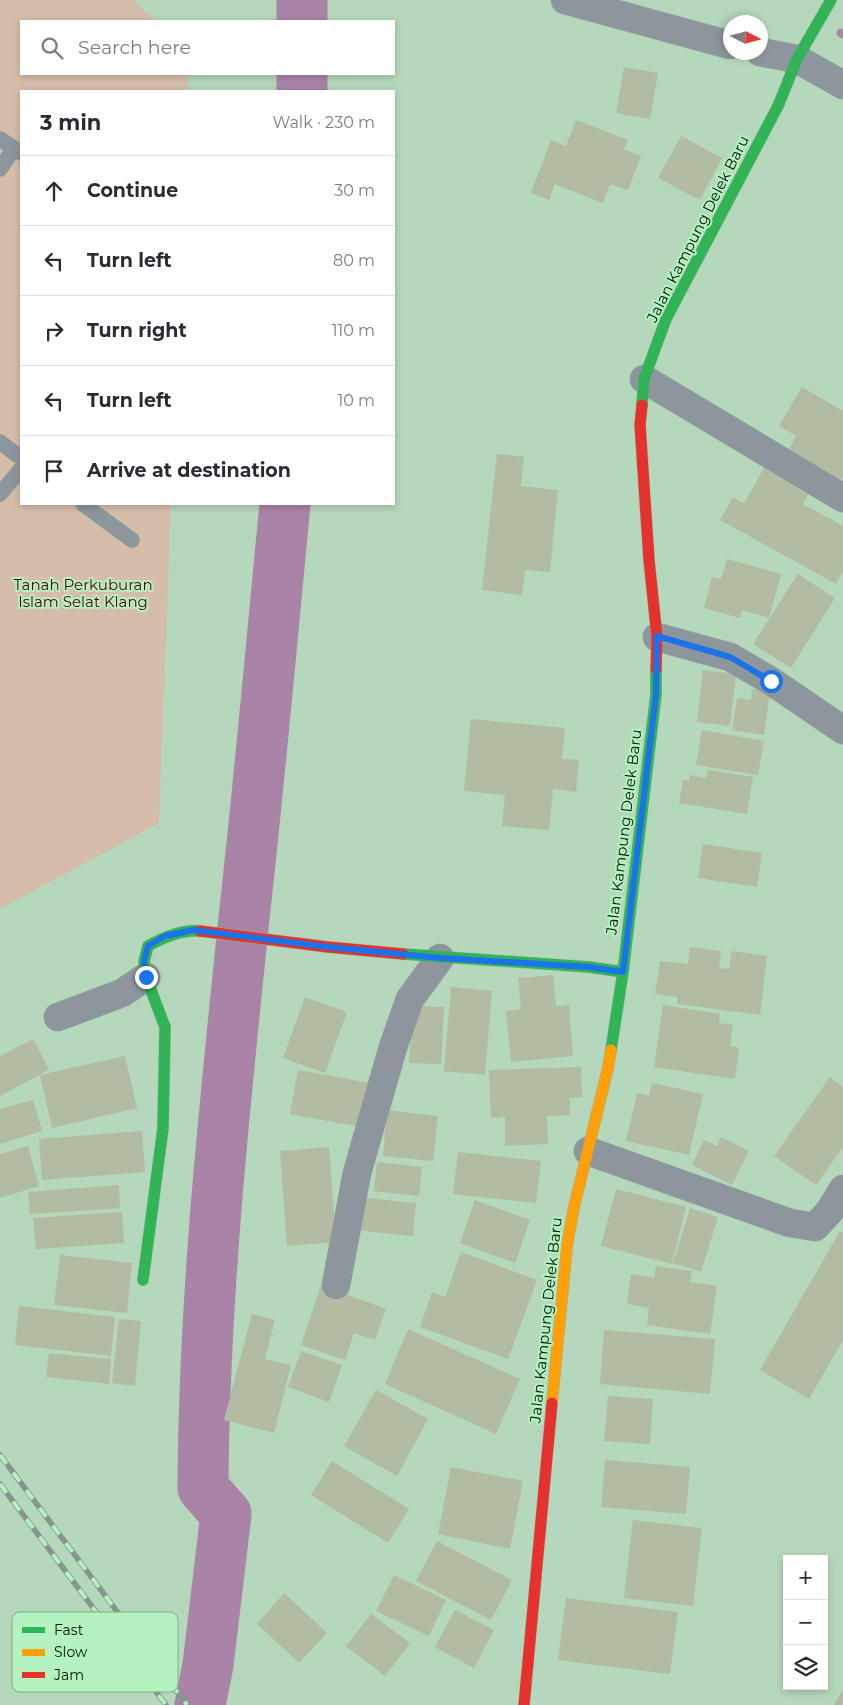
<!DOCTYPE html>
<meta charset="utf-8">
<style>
body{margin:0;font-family:Montserrat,sans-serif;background:#f2f2f3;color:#2b2b33}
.controls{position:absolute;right:15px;bottom:15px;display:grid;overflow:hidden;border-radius:0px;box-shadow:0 2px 8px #0003}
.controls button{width:45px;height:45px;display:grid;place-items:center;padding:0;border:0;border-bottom:1px solid #e1e1e2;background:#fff;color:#2b2b33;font:25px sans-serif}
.compass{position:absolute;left:723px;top:15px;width:45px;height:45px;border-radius:50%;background:#fff;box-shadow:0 2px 8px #0003;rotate:96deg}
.stop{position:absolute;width:15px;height:15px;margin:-11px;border:4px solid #1a73e8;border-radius:50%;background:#fff}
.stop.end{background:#1a73e8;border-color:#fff;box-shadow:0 1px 5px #0008}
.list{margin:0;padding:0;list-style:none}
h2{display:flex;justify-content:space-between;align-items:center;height:65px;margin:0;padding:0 20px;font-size:21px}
h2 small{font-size:16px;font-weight:400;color:#7c7c81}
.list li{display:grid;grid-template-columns:32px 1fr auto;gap:15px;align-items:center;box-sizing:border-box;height:70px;padding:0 20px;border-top:1px solid #e1e1e2}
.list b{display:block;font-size:19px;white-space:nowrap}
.list em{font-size:16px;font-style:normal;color:#7c7c81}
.icon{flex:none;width:28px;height:28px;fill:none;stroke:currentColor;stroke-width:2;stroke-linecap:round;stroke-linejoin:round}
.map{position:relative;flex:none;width:843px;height:1705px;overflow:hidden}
.search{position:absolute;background:#fff;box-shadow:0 2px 8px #0003;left:20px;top:20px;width:375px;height:55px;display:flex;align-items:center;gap:12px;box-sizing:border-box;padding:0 18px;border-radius:0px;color:#7c7c81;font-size:19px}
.panel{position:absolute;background:#fff;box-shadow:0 2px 8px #0003;left:20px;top:90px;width:375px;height:415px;border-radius:0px}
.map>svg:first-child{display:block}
</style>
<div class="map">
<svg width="843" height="1705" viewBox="0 0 843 1705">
<rect width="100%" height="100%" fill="#b5d7bb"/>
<path fill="#d5bda9" d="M0,0h133l23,21h-135v53h167l-1,17h-166v413h150l-12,319 -159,86z"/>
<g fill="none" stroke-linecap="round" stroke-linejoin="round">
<path stroke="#a984a7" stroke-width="9" d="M841,33l2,1"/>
<path stroke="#a984a7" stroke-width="51" d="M302,21v-21
M302,91v-17
M200,1705l8,-40 18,-151 -23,-26c1,-194 22,-386 42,-579 15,-135 27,-270 40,-405"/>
</g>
<path fill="#b1bca2" d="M624,67l34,6 -8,46 -34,-6z
M576,120l52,20 -4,9 17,7 -13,34 -18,-6 -7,19 -48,-19 -6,16 -18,-7 20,-53 15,6z
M681,136l41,22 -22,42 -42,-22z
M802,387l41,24v65l-3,6 -52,-31 8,-15 -17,-10z
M497,454l27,3 -3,29 37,4 -8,82 -25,-2 -3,25 -40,-5z
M765,466l45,25 -7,13 40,22v45l-7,13 -116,-64 13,-23 11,7z
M727,559l54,15 -12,44 -26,-8 -3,8 -36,-10 8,-31 9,2z
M798,574l37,24 -44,70 -38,-24z
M703,670l33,4 -6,52 -33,-4z
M752,689l18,2 -6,44 -32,-5 5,-32 14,2z
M471,719l94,9 -3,31 17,1 -3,32 -23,-3 -4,41 -47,-4 3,-31 -41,-4z
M702,730l62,11 -6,34 -62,-10z
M708,770l45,7 -6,37 -68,-11 4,-23 6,1 1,-6 16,3z
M703,844l59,9 -5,34 -59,-9z
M690,947l31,4 -2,17 10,1 3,-18 35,5 -7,59 -83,-11v-7l-22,-3 5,-33 28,3z
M553,975l3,31 13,-1 4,51 -62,6 -5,-51 15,-2 -3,-31z
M451,987l41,4 -7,84 -41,-4z
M305,997l42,15 -22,61 -42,-15z
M663,1005l57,9 -1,9 14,2 -3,21 9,2 -4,31 -81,-12z
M412,1006l32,1 -3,57 -32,-1z
M33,1039l16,31 -49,26v-40z
M125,1056l12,52 -85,20 -12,-53z
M581,1067l1,30 -12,1v17l-23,1 1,28 -43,2v-29l-14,1 -2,-48z
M298,1070l71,13 -8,44 -71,-13z
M830,1077l13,10v60l-27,38 -42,-29z
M652,1083l51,11 -14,61 -63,-14 11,-48 12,3z
M33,1100l9,31 -42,13v-35z
M387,1110l51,6 -5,45 -50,-5z
M142,1131l3,41 -103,8 -3,-41z
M721,1137l28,14 -17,34 -40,-20 12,-25 13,6z
M28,1146l11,40 -39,12v-44z
M329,1147l7,95 -49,4 -7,-95z
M458,1152l83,9 -5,42 -83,-9z
M377,1162l45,5 -3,29 -45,-5z
M119,1185l1,23 -90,6 -2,-22z
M616,1189l70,18 -14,57 -71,-18z
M356,1197l60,6 -3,33 -60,-6z
M475,1200l55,20 -15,43 -55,-20z
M690,1208l28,9 -17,55 -28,-9z
M122,1212l2,31 -88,6 -3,-31z
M840,1231l3,2v107l-34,59 -49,-29z
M461,1252l76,28 -29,79 -88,-32 12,-35 13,5z
M60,1255l72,8 -5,50 -73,-8z
M656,1266l36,5 -2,11 27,4 -7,48 -63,-9 2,-17 -22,-4 4,-30 23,4z
M321,1285l65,24 -11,31 -21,-7 -9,27 -44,-15z
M19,1306l96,11 -4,39 -96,-11z
M252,1314l23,6 -10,39 26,6 -17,68 -50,-13z
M119,1319l22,2 -6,65 -23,-3z
M408,1329l112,50 -24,55 -111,-50z
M604,1330l111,9 -5,55 -110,-10z
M301,1351l41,14 -13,37 -41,-15z
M49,1353l62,6 -2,25 -63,-7z
M376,1390l52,29 -31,57 -53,-30z
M608,1396l45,3 -3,45 -46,-3z
M605,1460l85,7 -4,47 -85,-7z
M332,1461l77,48 -21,34 -77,-48z
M451,1467l72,14 -13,68 -72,-15z
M633,1520l69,8 -9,78 -69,-8z
M437,1541l75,39 -21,40 -75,-39z
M394,1575l52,25 -17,36 -53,-25z
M284,1593l43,40 -28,30 -42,-39z
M566,1598l112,14 -8,62 -112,-14z
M455,1610l39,20 -20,38 -39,-21z
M371,1614l39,29 -25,33 -39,-30z
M843,1689v16h-9z"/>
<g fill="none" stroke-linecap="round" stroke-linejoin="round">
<defs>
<path id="lane" d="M0,139l21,14
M0,169l14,-21
M0,442l21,16
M0,494l21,-25
M83,504l49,36"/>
<path id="street" d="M565,0l165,45
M760,52l37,7 46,26
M644,379l199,119
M657,637l73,20 41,24 72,49
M58,1017l64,-24 24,-16
M588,1151l202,72 25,4 14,-15 14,-23
M336,1285l21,-112 36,-126 17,-48 30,-41"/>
<path id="fast" d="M642,405l2,-26 22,-60 112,-213 19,-47 34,-59
M403,954l186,13 34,5
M611,1050l12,-78 33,-278v-25
M143,1280l20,-152 2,-101 -19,-50 -2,-15 4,-16c16,-9 34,-17 52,-15"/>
<path id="slow" d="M552,1403l15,-157 7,-39 34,-139 3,-18"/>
<path id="jam" d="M642,405l-2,20 9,135 8,77 -1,32
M200,931l128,16 75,7
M524,1705l28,-302"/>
</defs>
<use href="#lane" stroke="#97b29c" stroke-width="16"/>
<use href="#street" stroke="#97b29c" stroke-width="29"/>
<use href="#fast" stroke="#97b29c" stroke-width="12"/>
<use href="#slow" stroke="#97b29c" stroke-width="12"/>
<use href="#jam" stroke="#97b29c" stroke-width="12"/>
<use href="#lane" stroke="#8d969c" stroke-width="15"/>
<use href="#street" stroke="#8d969c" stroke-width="28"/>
<use href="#fast" stroke="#30b455" stroke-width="11"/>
<use href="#slow" stroke="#ff9f0a" stroke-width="11"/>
<use href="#jam" stroke="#e5322d" stroke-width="11"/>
<defs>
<path id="rail" d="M0,1455l187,250
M0,1484l166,221"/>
</defs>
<use href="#rail" stroke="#85968d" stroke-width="5.5"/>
<use href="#rail" stroke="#b4f2c0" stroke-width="4" stroke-dasharray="11" stroke-linecap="butt"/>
</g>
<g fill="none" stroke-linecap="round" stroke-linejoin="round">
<path stroke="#1a73e8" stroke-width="6" d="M146,977l-2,-15 4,-16 17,-10 28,-6 135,17 112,11 149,9 34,5 33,-278 1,-58 73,21 41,24"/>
</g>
<g text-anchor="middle" stroke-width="4" stroke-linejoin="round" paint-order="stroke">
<g font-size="15" fill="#001605" stroke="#b4f2c0">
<text transform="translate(698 229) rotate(-63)" y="5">Jalan Kampung Delek Baru</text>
<text transform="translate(624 832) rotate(-83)" y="5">Jalan Kampung Delek Baru</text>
<text transform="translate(546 1320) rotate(-84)" y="5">Jalan Kampung Delek Baru</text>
</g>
<g font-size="15" fill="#560000" stroke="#b4f2c0">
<text x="83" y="590">Tanah Perkuburan<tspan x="83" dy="17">Islam Selat Klang</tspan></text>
</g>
</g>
<rect x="12" y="1612" width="166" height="80" rx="8" fill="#b4f2c0" stroke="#7eb088" stroke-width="1"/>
<rect x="22" y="1627" width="23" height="6" fill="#30b455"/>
<rect x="22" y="1649" width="23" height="7" fill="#ff9f0a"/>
<rect x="22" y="1672" width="23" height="6" fill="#e5322d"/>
<g font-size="14" fill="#001605">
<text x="54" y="1635">Fast</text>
<text x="54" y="1657">Slow</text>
<text x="54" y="1680">Jam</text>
</g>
</svg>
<div class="controls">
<button>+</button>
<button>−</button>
<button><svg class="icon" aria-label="layers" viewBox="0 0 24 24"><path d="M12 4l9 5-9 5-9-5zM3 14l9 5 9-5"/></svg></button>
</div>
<svg class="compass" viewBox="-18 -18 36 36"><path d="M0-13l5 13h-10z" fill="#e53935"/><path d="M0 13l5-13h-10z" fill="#7c7c81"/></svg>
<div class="stop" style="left:771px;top:681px"></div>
<div class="stop end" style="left:146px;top:977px"></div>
<div class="search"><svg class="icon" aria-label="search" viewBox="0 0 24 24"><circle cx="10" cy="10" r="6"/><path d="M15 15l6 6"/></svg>Search here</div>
<section class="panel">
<h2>3 min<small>Walk · 230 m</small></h2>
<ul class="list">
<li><svg class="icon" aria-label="ahead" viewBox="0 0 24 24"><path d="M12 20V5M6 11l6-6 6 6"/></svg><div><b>Continue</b></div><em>30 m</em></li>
<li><svg class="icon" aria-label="left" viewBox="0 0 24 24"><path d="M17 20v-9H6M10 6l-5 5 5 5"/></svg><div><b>Turn left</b></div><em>80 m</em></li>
<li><svg class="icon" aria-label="right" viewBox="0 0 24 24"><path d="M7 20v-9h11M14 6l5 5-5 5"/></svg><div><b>Turn right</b></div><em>110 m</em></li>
<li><svg class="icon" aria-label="left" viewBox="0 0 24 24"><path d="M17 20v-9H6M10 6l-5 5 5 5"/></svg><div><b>Turn left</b></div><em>10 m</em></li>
<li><svg class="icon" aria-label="arrive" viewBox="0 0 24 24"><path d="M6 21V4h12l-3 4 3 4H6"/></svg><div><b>Arrive at destination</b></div></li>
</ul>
</section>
</div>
